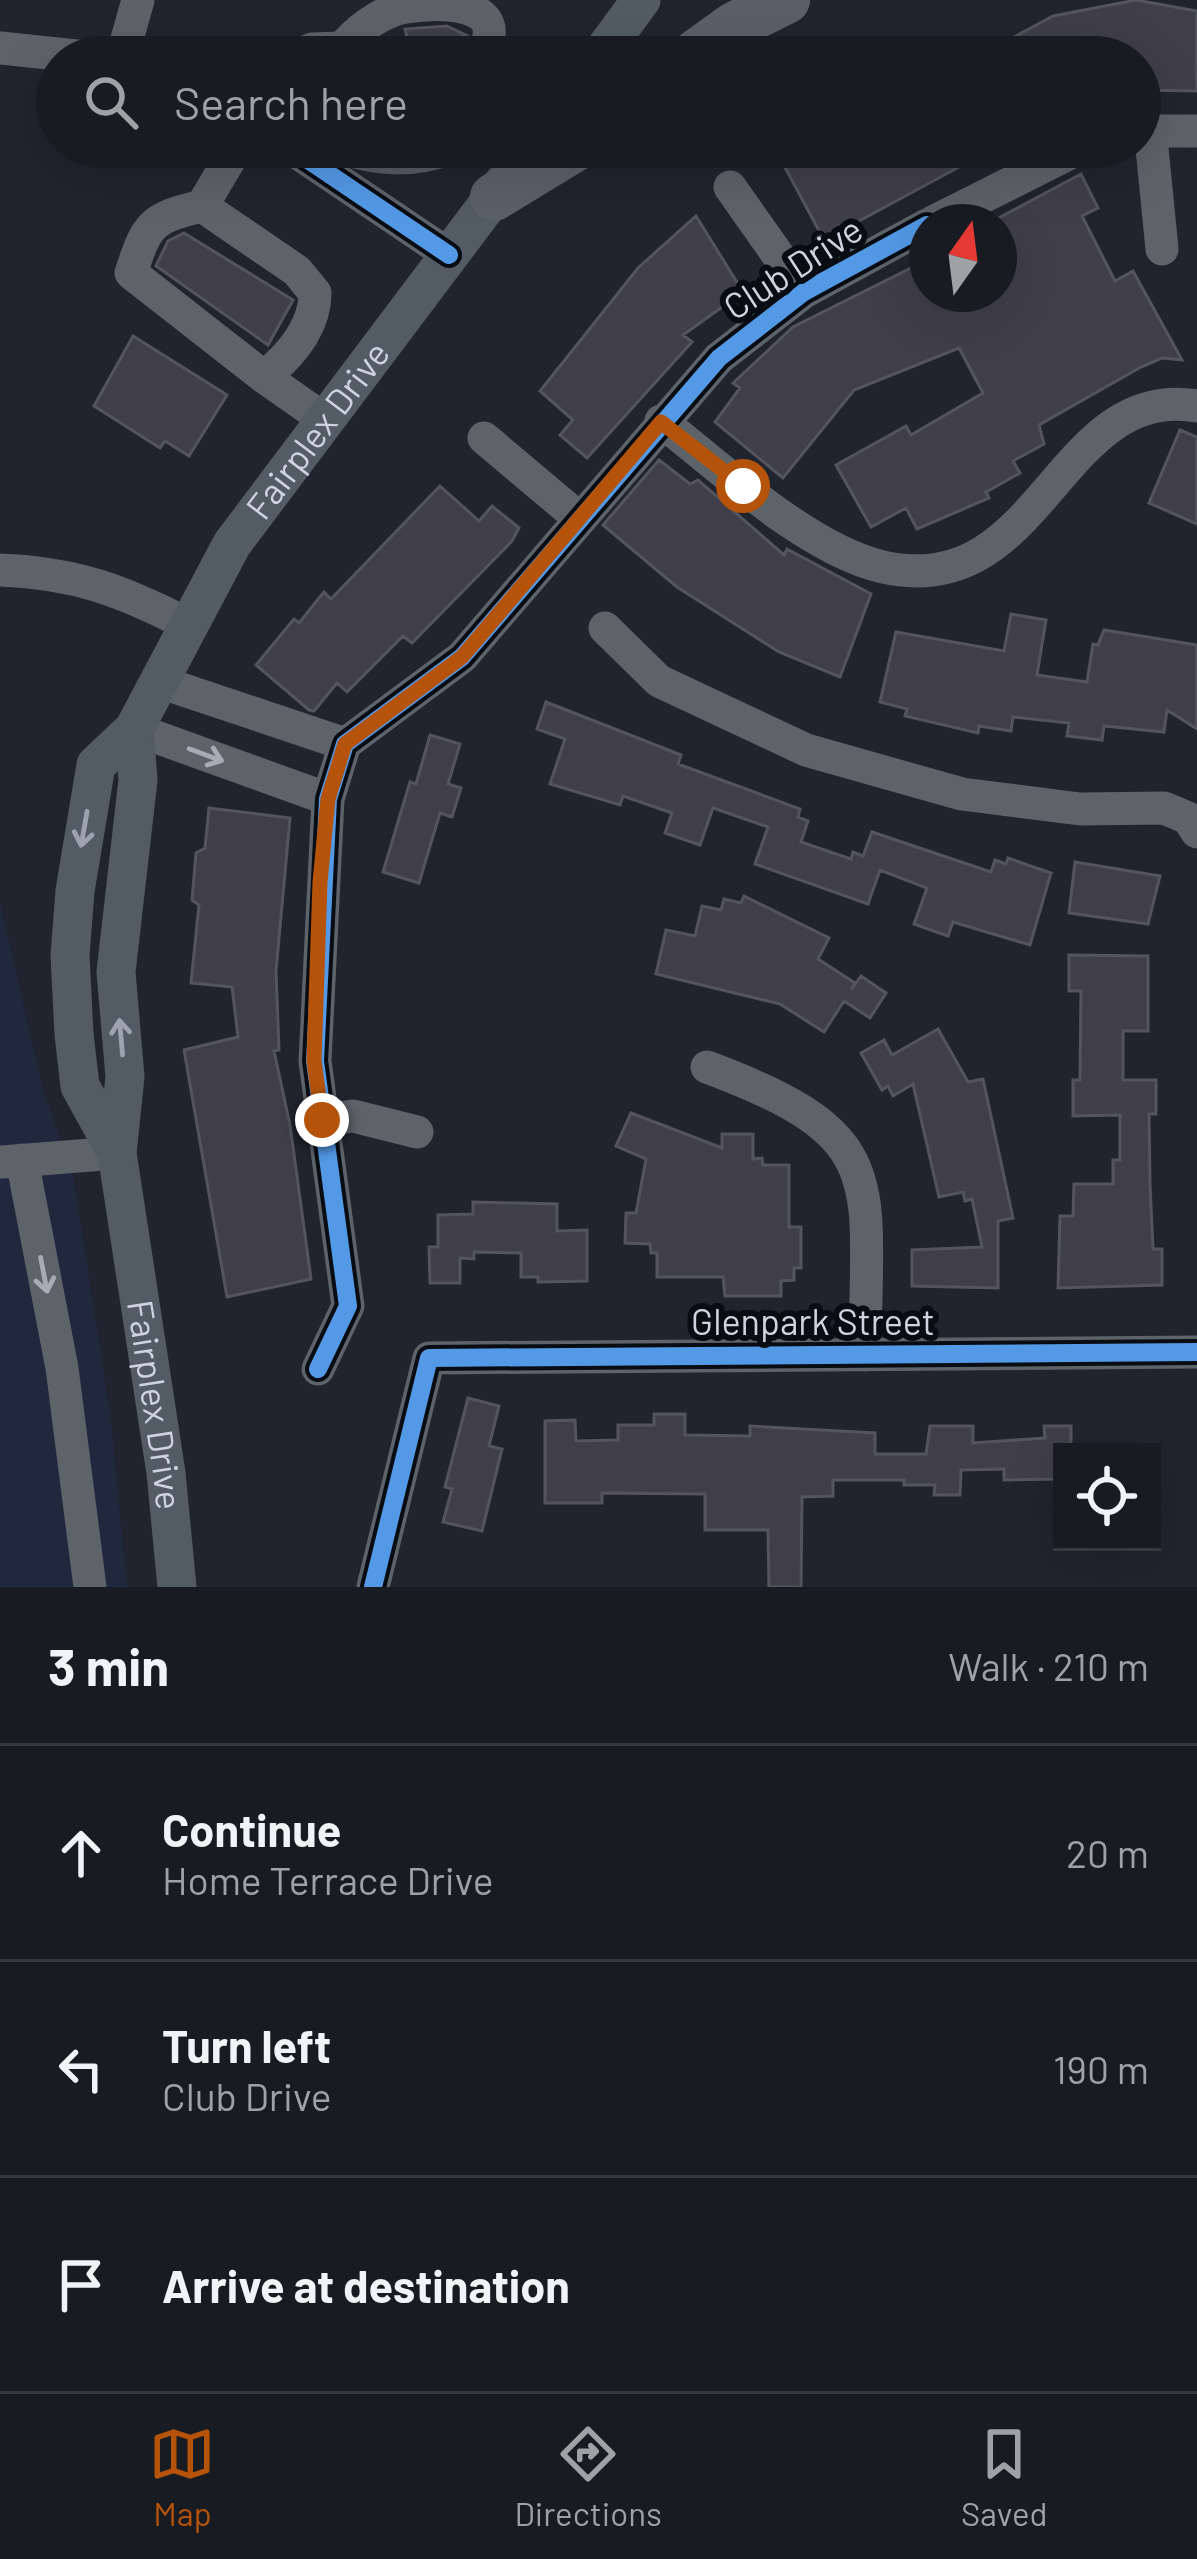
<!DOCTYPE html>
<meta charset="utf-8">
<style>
body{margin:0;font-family:Barlow,sans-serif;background:#21242a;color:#f1f3f6}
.controls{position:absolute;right:36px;bottom:36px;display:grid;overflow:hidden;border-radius:0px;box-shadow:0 12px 48px #0002}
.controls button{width:108px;height:108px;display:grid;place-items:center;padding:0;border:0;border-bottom:3px solid #363940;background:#181b22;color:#f1f3f6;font:60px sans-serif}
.compass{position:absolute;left:909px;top:204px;width:108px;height:108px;border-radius:50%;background:#181b22;box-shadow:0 12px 48px #0002;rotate:14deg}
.stop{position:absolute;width:36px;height:36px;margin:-27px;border:9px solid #b45309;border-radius:50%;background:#fff}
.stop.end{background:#b45309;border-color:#fff;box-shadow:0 3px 12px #0008}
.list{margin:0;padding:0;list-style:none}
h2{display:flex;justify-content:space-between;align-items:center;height:156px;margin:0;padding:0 48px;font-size:51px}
h2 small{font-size:39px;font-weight:400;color:#9fa1a5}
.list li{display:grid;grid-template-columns:78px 1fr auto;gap:36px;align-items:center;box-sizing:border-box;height:216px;padding:0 48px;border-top:3px solid #363940}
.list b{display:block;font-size:45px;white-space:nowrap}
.list p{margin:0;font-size:39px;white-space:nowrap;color:#9fa1a5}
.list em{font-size:39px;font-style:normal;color:#9fa1a5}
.icon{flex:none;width:66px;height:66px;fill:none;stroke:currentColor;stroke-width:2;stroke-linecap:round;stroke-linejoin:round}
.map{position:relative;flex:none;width:1197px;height:1587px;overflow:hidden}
.search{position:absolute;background:#181b22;box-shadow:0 12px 48px #0002;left:36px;right:36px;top:36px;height:132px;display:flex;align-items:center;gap:30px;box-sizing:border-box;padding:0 42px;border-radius:66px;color:#9fa1a5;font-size:45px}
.sheet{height:804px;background:#181b22}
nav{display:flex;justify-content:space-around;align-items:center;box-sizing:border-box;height:168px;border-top:3px solid #363940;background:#181b22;font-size:33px;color:#9fa1a5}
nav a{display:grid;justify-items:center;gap:6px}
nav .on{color:#b45309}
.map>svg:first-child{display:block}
</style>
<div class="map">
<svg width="1197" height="1587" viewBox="0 0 1197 1587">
<rect width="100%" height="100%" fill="#20242e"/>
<path fill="#20283e" d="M0,902l43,189 30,84 37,238 17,174h-127z"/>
<path fill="#3f3e4a" stroke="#54545d" stroke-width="3" d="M1136,0l61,11v80l-57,-1v-33h-163l76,-41z
M447,26l19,9 -55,19 -6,-25z
M774,147h222l-172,93z
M1081,174l17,34 -16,8 33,65 18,-10 49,89 -20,-2 -21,9 -102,58 5,19 -31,17 7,12 -34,19 3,6 -72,31 -11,-21 -35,19 -35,-62 70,-39 5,9 72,-42 -24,-45 -105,42 -71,88 -68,-56 25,-34 -7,-5 60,-56 134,-67v34h72v-72h-8z
M696,216l47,76 -60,43 9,7 -105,116 -27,-23 13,-15 -33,-29 98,-123z
M184,233l109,67 -25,45 -112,-79 12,-25z
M133,336l94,59 -38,61 -24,-15 -5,7 -66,-42z
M1180,430l17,7v87l-48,-21z
M659,460l31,24 8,-4 86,75 3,-6 84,45 -31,83 -61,-25 -102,-65 -74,-62z
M440,486l39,35 13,-15 27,22 -7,13 -100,102 -9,-7 -56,56 -10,-9 -23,28 -5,-1 -53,-45 38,-46 5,4 25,-31 7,7z
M1011,614l35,6 -9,55 50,7 6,-38 5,1 6,-15 93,15v84l-30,-19 -3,22 -60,-6 -2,14 -35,-4 2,-13 -56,-6 -2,14 -32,-5 -1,7 -73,-17 2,-7 -27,-7 16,-70 108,19z
M546,702l135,53 -3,9 122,45 -2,8 10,4 -7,21 50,17 2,-7 10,4 9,-24 119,40 4,-12 11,4 2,-6 43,15 -21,72 -77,-23 -5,14 -34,-12 13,-36 -47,-18 -12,34 -113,-40 13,-37 -55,-19 -13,37 -35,-12 7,-20 -49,-17 -3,9 -70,-21 15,-45 -28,-10z
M430,735l30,9 -12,40 13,4 -9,29 -12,-4 -21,70 -36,-11 27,-90 6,2z
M209,808l81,10 -14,153 3,79 -5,1 16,74 21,154 -84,18 -43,-247 54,-13 -6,-50 -41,-4 8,-78 -7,-5 4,-47 9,-5z
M1075,862l85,14 -12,48 -79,-11z
M744,896l85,42 -11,21 37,24 -4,7 10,-14 25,17 -16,25 -26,-17 -20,31 -44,-28 -124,-30 10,-44 29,6 7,-30 19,4 3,-11 17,4z
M1069,955l79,1v75h-25v49h33v34h-7l1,70 3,65h9v36l-104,3 2,-72h13l1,-32h39v-24h7v-45l-47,1v-36h7l1,-89h-12z
M938,1029l30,53 15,-3 30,139 -15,3v67l-86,-2v-36l70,-3 -10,-48 -7,2 -2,-9 -24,5 -26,-113 -20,12 -5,-10 -6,4 -21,-37 23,-13 8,15z
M631,1113l91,35v-14h31v25l9,-1 1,7h26v62h12v41h-7v12l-13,1v15h-56l-2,-19h-66v-24h-6l-1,-9 -25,-1 1,-30h10l10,-54 -30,-13z
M473,1202l84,2v27l30,-1v51l-49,1v-5h-17v-24l-47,-1v7l-14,-1v25h-30l-1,-36h9v-32l35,-1z
M468,1398l31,8 -10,40 13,3 -20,82 -39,-9 9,-33 -7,-2z
M654,1414h31v21l65,1v-10l125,7v21h51l4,-28h43v17l72,-5 -1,-12h27v26h-9v27l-58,1v-11l-43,1 -1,25h-26l1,-10h-31v-5h-71v16l-31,1 -1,90h-32l-1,-57h-63v-36l-103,-1v10h-57v-82l30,-1 1,21 42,-1v-15h36z"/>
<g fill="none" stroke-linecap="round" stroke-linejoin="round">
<path stroke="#5c6369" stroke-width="33" d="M0,48l86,9
M342,48c16,-18 32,-31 55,-39 37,-9 120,-9 83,48
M122,57l16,-57
M295,57l17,-8 30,-1 10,9
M1150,128l12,121
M1140,131h57
M237,147l-35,59 95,65 18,22c0,34 -25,63 -51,84l60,42
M289,147l160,108
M730,187l74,105
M202,206c-51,12 -55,18 -71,67l133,104
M933,222l149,-75
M661,421c59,47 148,129 222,146 160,36 174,-185 314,-161
M484,438l95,80
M0,570c75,3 121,20 187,54
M605,628l54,53 147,69 156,44 118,15 84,-1 24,10 9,14
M157,681l188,63
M134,729l194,70
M707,1067c185,69 159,110 158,288
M323,1120l30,-4 64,16
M22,1160l40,208 28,219
M2,1162l115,-9
M318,1369l30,-63 -33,-245 13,-262 17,-55 117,-87 257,-299 85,-66 123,-67
M373,1587l56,-229 768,-6"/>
<g stroke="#535b64" stroke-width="39">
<path d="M599,57l42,-57"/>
<path d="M348,147c32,10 65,11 97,0"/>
<path id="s1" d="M134,729l4,51 -22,192 9,105 -8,76 49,320 11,114"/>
<path id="s2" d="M117,1153l-37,-67 -6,-52 -4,-79 5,-64 21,-126 38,-36 98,-185 277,-368"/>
</g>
<path stroke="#5a606a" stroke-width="48" d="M691,57l43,-31 52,-26
M494,197l82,-50"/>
<defs>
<path id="cycleway" d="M289,147l160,108
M318,1369l30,-63 -33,-245 13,-262 17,-55 117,-87 257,-299 85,-66 123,-67
M373,1587l56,-229 768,-6"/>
</defs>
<use href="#cycleway" stroke="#080c13" stroke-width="26"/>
<use href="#cycleway" stroke="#5399e6" stroke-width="18"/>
</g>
<defs><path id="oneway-shaft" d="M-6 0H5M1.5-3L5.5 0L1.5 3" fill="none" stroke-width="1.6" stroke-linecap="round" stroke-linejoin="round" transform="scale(3)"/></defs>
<g stroke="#a6acb6">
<use href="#oneway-shaft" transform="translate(206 755) rotate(20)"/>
<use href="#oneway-shaft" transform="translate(44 1275) rotate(79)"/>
</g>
<g stroke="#9da3ae">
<use href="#oneway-shaft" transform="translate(84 829) rotate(100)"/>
<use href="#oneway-shaft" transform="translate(121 1037) rotate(-95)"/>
</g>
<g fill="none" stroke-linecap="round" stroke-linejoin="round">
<path stroke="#b45309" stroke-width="15" d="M322,1120l-8,-59 6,-179 8,-83 17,-55 117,-87 199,-235 82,64"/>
</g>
<g text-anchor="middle" stroke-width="12" stroke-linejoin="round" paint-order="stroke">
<g font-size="36" fill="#ced3df" stroke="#080c13">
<text transform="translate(793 268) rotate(-33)" y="13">Club Drive</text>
<text dy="13" stroke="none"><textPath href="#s2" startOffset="804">Fairplex Drive</textPath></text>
<text x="813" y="1335">Glenpark Street</text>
<text dy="13" stroke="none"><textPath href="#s1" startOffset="681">Fairplex Drive</textPath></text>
</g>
</g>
</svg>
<div class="controls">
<button><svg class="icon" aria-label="locate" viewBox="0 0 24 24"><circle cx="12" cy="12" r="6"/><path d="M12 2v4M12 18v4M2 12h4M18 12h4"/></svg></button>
</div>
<svg class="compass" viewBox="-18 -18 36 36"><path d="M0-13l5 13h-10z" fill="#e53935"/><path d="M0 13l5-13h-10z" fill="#9fa1a5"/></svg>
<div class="stop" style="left:743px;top:486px"></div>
<div class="stop end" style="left:322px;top:1120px"></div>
<div class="search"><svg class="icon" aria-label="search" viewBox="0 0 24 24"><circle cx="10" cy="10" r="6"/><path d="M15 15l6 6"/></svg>Search here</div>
</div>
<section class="sheet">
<h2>3 min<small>Walk · 210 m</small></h2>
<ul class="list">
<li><svg class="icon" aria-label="ahead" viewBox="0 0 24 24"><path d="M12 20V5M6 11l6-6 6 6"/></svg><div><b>Continue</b><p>Home Terrace Drive</p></div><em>20 m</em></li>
<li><svg class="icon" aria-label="left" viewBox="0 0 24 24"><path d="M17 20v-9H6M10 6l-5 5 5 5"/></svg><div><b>Turn left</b><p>Club Drive</p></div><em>190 m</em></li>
<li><svg class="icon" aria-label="arrive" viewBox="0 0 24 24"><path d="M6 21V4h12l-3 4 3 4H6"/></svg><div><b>Arrive at destination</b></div></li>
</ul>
</section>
<nav>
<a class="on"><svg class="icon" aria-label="map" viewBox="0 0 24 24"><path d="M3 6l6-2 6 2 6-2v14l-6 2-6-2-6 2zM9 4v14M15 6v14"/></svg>Map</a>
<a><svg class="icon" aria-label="directions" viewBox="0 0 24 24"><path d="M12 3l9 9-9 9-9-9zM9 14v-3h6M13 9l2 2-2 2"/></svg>Directions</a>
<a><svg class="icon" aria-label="saved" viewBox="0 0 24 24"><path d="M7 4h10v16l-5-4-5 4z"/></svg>Saved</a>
</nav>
